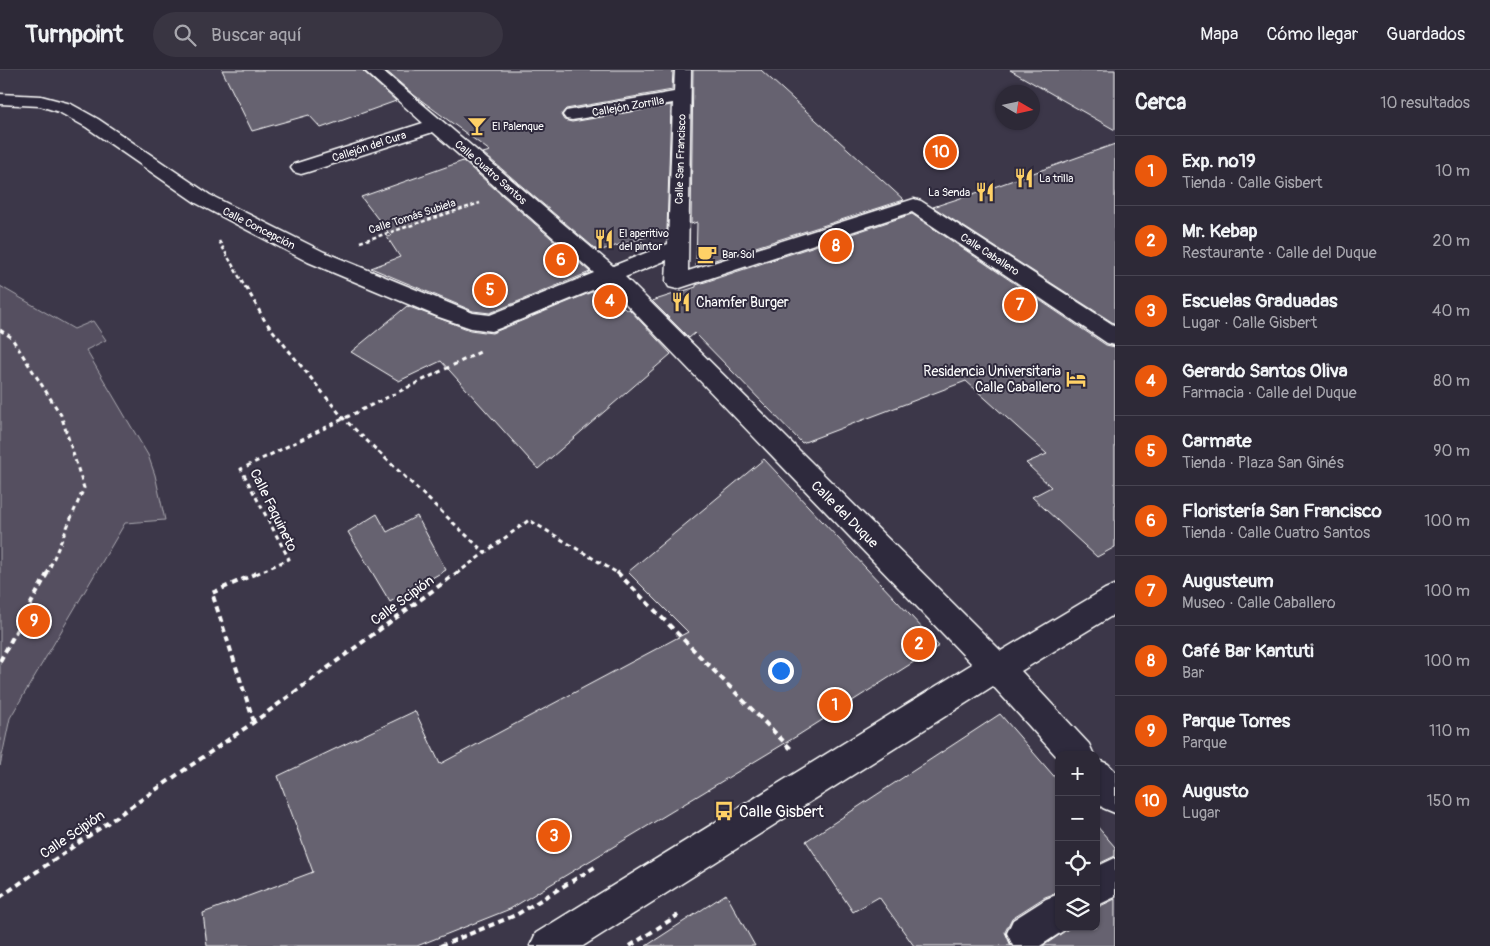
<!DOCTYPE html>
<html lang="es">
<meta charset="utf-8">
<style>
body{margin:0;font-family:Pangolin,sans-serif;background:#393542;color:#f1f3f6}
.controls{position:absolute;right:15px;bottom:15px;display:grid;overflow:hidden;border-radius:10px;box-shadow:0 1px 4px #0004}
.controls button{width:45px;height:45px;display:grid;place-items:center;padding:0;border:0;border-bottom:1px solid #484552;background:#2d2937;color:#f1f3f6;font:25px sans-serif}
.compass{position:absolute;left:995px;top:15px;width:45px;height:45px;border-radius:50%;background:#2d2937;box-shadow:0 1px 4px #0004;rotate:99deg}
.you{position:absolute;left:780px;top:600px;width:18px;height:18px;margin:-12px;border:4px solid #fff;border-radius:50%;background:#1a73e8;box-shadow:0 0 0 8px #1a73e833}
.badge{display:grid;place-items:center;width:32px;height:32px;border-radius:50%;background:#ea580c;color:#fff;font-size:16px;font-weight:700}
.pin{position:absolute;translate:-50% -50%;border:2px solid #fff;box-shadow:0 1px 5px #0006}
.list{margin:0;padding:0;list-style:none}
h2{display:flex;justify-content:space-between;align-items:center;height:65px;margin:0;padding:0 20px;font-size:21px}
h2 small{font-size:16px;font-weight:400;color:#a7a6ad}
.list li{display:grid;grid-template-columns:32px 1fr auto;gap:15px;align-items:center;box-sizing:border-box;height:70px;padding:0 20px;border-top:1px solid #484552}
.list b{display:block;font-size:19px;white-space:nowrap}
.list p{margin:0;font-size:16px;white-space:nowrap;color:#a7a6ad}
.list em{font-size:16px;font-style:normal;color:#a7a6ad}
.icon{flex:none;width:28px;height:28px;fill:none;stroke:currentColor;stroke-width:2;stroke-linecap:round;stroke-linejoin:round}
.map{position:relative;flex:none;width:1115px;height:876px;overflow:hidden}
header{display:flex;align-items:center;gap:30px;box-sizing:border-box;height:70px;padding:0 25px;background:#2d2937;border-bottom:1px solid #484552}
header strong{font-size:24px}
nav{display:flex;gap:28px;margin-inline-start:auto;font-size:18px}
.search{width:350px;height:45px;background:#393542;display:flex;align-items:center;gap:12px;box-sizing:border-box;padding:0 18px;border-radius:28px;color:#a7a6ad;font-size:19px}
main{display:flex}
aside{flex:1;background:#2d2937}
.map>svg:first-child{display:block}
</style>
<header>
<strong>Turnpoint</strong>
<div class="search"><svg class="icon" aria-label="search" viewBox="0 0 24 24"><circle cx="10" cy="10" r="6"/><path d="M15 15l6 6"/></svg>Buscar aquí</div>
<nav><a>Mapa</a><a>Cómo llegar</a><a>Guardados</a></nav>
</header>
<main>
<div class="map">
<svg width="1115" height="876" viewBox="0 0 1115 876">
<rect width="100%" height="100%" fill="#3c3749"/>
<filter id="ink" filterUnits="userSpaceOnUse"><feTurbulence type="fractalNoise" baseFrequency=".02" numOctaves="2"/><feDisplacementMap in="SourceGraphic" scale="10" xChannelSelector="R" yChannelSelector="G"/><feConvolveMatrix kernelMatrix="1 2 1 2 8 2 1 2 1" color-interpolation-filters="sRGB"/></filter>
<g filter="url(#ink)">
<path fill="#555060" stroke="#aaa8b0" d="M0,216l74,43 19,-8 13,19 -20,10 62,105 7,20 10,45 -40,3 -115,195 -10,48z"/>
<path fill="#666270" stroke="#fff" d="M222,0h140l34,31 -75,27 -12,-13 -57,16z
M385,0h288l-1,20 -106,19 -5,6 3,5 8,2 99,-17 -4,126 -69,20 -115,-98 7,-2 -76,-56z
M693,0h68l143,130 -208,66 1,-44 -6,2z
M1010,0h105v60z
M1115,74v180l-182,-117 58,-19z
M463,91l127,111 -100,41 -17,-2 -102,-43 29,-11 -13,-20 4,-1 -30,-39z
M912,144l194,131 9,2v200l-18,10 -65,-60 19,-10 -25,-24 21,-9 -81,-73 -164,62 -107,-110 -6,5 -37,-37 44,-14v-2z
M604,217l22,23 3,-1 42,45 -133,115 -97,-108 -42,20 -48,-29 56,-46 63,24 22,3z
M764,389l175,187 -142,90 -287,173 -93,37h-210l-4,-33 110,-41 -35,-96 137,-65 25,53 248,-132 -60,-60z
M377,444l10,18 30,-16 29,54 -56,32 -42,-70z
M1000,644l59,68v110l-14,5 -33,21 -7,14 6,14h-97l-35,-49 -26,15 -47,-71z
M1096,755l19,22v9l-19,9z
M726,824l29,52h-109z
M1115,829v47h-72l28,-19h25v-19z"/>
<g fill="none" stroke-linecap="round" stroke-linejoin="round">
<defs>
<path id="minor" d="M364,0h18l231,196 55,-22 5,-141 -101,17 -6,-1 -3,-4 3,-4 6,-1 102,-18 1,-22h16l-3,201 226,-72 7,2 194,125v19l-8,-2 -195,-131 -235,77 -8,-2 -3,-5 1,-22 -42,17 376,374 104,-62 10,-4v29l-94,57 68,73 5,11h-35v4l-66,-73 -410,260h-53l6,-13 436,-269 -365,-380 -107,44 -8,3 -21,-3 -32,-11 -131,-55 -112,-59 -110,-76 -27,-15 -19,-6 -40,-2v-10l41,2 30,8 27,15 112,76 114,57 149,61 17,2 104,-42 -161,-141 -125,40 -7,2 -7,-2 -3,-4 3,-4 129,-41z
M1096,689l12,5 7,7v42l-12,-5 -7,-7z
M1115,788v39l-19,9v-39z
M1059,824v33h10l-29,19h-27l-6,-13 6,-13 33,-21z"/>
</defs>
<use href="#minor" stroke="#fff" stroke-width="3"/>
<path stroke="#fff" stroke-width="2.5" stroke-dasharray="4 2.5" stroke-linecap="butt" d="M219,171l27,48
M360,172l120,-39"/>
<path stroke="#fff" stroke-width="3" stroke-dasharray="4.5 4" stroke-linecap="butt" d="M246,217l19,34 78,97 142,135
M0,260l11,7 50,78 23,73 -37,86
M256,504l33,-15 -48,-90 239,-117
M456,504l73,-54 90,54"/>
<path stroke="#fff" stroke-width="4" stroke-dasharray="6 4.5" stroke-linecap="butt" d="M617,502l174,177
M0,591l48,-89
M254,652l-42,-129 47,-21
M0,827l254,-175 204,-150
M440,876l76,-31 79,-48
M630,876l48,-31"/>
<use href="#minor" fill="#2f2a3d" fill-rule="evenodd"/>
</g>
</g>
<defs>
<symbol id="bar-bare" viewBox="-9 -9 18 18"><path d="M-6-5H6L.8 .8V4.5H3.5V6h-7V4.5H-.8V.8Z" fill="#ffd166" stroke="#2f2a3d" stroke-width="2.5" paint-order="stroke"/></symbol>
<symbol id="restaurant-bare" viewBox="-9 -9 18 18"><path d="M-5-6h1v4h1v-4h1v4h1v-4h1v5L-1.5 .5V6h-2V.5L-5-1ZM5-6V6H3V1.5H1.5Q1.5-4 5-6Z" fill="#ffd166" stroke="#2f2a3d" stroke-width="2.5" paint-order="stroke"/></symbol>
<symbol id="cafe-bare" viewBox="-9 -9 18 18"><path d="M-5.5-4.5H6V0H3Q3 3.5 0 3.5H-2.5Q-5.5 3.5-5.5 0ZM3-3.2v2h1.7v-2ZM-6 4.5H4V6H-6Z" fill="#ffd166" stroke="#2f2a3d" stroke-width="2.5" paint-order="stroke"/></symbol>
<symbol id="hotel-bare" viewBox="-9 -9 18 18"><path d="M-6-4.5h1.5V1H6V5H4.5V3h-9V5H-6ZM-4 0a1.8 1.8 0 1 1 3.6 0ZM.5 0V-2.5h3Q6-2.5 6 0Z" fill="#ffd166" stroke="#2f2a3d" stroke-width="2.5" paint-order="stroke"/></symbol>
<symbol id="bus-bare" viewBox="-9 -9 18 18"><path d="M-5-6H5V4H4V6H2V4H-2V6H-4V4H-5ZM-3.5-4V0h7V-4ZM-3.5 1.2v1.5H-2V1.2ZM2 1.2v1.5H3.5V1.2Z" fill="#ffd166" stroke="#2f2a3d" stroke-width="2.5" paint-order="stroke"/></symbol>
</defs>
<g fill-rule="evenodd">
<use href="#bar-bare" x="463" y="42" width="28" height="28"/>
<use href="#restaurant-bare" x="1010" y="94" width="28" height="28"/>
<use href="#restaurant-bare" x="971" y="108" width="28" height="28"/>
<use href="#restaurant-bare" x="590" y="155" width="28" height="28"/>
<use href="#cafe-bare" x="693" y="170" width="28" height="28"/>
<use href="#restaurant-bare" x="667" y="218" width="28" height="28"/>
<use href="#hotel-bare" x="1062" y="295" width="28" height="28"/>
<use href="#bus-bare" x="710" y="727" width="28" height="28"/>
</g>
<g text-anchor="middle" stroke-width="4" stroke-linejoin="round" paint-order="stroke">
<g font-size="11" fill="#fff" stroke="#2f2a3d">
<text transform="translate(628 36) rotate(-10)" y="4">Callejón Zorrilla</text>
<text transform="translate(369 76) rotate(-18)" y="4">Callejón del Cura</text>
<text transform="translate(680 89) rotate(-88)" y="4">Calle San Francisco</text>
<text transform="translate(491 102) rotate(41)" y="4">Calle Cuatro Santos</text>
<text transform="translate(412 146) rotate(-18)" y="4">Calle Tomás Subiela</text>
<text transform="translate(259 158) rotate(27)" y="4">Calle Concepción</text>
<text transform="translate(990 184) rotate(33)" y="4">Calle Caballero</text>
</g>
<g font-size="11" fill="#fff" stroke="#2f2a3d" text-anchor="start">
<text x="492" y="60">El Palenque</text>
<text x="1039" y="112">La trilla</text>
<text x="970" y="126" text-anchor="end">La Senda</text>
<text x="619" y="167">El aperitivo<tspan x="619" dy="13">del pintor</tspan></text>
<text x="722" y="188">Bar Sol</text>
</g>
<g font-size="14" fill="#fff" stroke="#2f2a3d" text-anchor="start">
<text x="696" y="237">Chamfer Burger</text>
<text x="1061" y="306" text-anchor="end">Residencia Universitaria<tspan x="1061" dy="16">Calle Caballero</tspan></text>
</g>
<g font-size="14" fill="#fff" stroke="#2f2a3d">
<text transform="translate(274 440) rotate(64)" y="5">Calle Faquineto</text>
<text transform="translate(845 444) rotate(45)" y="5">Calle del Duque</text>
<text transform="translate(402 530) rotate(-36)" y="5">Calle Scipión</text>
<text transform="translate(72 764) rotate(-34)" y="5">Calle Scipión</text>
</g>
<g font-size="16" fill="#fff" stroke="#2f2a3d" text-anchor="start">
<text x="739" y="747">Calle Gisbert</text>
</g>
</g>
</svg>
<div class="controls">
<button>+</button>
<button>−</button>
<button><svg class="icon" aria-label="locate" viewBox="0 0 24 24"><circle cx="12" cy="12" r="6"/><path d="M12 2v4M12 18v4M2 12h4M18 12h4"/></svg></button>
<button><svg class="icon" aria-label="layers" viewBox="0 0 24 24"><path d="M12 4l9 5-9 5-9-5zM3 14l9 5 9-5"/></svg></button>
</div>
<svg class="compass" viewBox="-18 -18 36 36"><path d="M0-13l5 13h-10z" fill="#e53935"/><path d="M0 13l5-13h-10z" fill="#a7a6ad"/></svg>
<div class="you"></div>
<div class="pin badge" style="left:835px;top:635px">1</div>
<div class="pin badge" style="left:919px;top:574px">2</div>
<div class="pin badge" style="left:554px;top:766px">3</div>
<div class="pin badge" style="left:610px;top:231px">4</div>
<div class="pin badge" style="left:490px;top:220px">5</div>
<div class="pin badge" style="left:561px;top:190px">6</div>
<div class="pin badge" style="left:1020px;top:235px">7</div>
<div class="pin badge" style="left:836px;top:176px">8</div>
<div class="pin badge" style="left:34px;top:551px">9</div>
<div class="pin badge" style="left:941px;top:82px">10</div>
</div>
<aside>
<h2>Cerca<small>10 resultados</small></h2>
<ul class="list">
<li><span class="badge">1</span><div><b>Exp. nº19</b><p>Tienda · Calle Gisbert</p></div><em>10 m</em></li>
<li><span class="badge">2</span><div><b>Mr. Kebap</b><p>Restaurante · Calle del Duque</p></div><em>20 m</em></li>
<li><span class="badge">3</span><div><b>Escuelas Graduadas</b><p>Lugar · Calle Gisbert</p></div><em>40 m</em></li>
<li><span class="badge">4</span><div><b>Gerardo Santos Oliva</b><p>Farmacia · Calle del Duque</p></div><em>80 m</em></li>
<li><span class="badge">5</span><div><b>Carmate</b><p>Tienda · Plaza San Ginés</p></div><em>90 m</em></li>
<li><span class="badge">6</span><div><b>Floristería San Francisco</b><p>Tienda · Calle Cuatro Santos</p></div><em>100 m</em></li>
<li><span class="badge">7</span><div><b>Augusteum</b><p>Museo · Calle Caballero</p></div><em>100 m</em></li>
<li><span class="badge">8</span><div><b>Café Bar Kantuti</b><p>Bar</p></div><em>100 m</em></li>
<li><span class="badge">9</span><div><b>Parque Torres</b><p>Parque</p></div><em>110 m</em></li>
<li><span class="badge">10</span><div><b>Augusto</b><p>Lugar</p></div><em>150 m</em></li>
</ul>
</aside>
</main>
